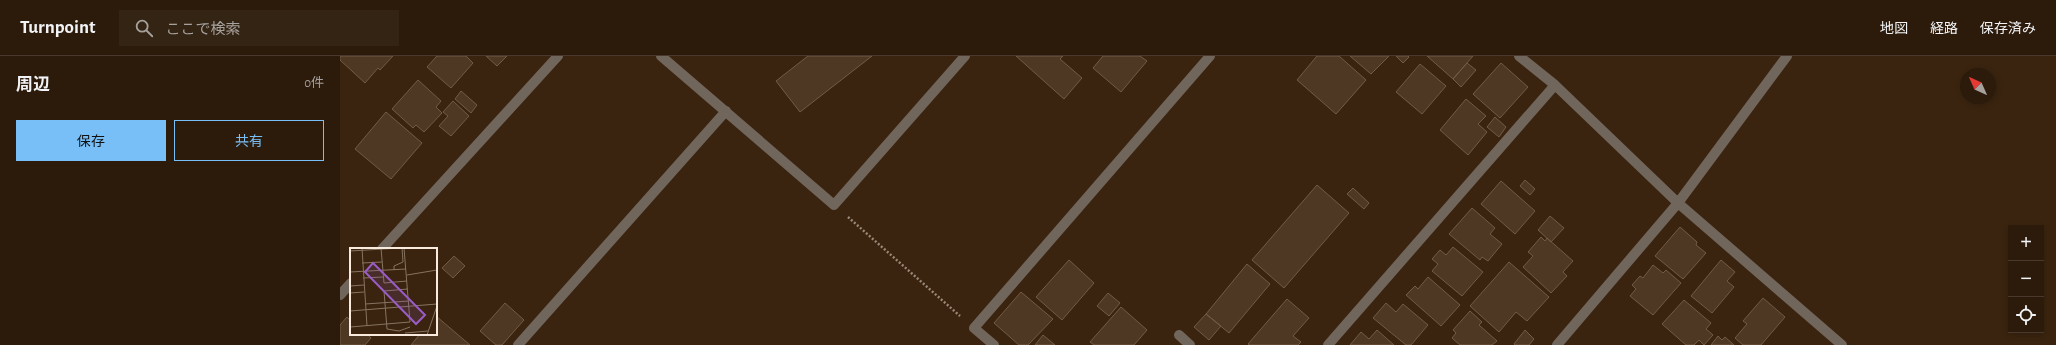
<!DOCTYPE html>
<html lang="ja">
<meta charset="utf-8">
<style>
body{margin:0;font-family:"Alegreya Sans","Noto Sans JP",sans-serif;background:#342414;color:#f1f3f6}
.controls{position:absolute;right:12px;bottom:12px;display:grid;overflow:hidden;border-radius:0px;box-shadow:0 2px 6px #0003}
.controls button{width:36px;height:36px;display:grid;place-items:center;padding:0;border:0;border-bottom:1px solid #48392c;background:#2c1b0b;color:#f1f3f6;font:20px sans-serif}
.compass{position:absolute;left:1620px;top:12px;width:36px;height:36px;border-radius:50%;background:#2c1b0b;box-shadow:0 2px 6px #0003;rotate:315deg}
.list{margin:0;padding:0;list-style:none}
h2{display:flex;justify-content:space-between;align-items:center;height:52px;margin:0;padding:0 16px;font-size:17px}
h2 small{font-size:13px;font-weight:400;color:#a6a19d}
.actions{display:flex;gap:8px;padding:12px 16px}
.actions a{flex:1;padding:9px 0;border:1px solid #78bff7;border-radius:0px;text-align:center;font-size:14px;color:#78bff7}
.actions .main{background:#78bff7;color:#111}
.icon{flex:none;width:22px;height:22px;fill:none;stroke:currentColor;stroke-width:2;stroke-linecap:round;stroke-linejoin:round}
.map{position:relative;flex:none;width:1716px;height:289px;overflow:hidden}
header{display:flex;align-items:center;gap:24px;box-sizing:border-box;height:56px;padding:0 20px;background:#2c1b0b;border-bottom:1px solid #48392c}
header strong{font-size:19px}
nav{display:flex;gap:22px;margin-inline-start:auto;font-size:14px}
.search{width:280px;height:36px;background:#342414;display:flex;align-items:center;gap:10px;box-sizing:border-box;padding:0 14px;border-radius:0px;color:#a6a19d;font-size:15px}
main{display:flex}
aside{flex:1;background:#2c1b0b}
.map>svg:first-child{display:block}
</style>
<header>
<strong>Turnpoint</strong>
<div class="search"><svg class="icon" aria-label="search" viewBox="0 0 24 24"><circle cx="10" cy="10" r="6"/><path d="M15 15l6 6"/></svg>ここで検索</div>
<nav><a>地図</a><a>経路</a><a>保存済み</a></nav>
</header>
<main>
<aside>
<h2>周辺<small>0件</small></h2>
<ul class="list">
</ul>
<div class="actions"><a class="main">保存</a><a>共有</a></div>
</aside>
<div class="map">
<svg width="1716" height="289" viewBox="0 0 1716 289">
<rect width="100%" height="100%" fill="#3a240f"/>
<path fill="#4f3823" stroke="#735b45" d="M0,0h53l-13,14 -2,-2 -13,15 -25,-23z
M97,0h29l7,7 -22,25 -24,-21z
M146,0h21l-10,10z
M468,0h64l-72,56 -24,-31z
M676,0h47l-3,3 22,19 -18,21z
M763,0h37l7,5 -26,31 -28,-24z
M977,0h22l27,24 -30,34 -39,-34z
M1010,0h39l-18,18z
M1056,0h12l1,1 -6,6z
M1087,0h46l-20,23z
M1127,7l9,7 -15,17 -8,-8z
M1161,7l27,24 -28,31 -27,-24z
M1080,8l26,22 -24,28 -26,-22z
M78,24l23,21 -5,6 6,6 -18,19 -8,-7 -3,3 -21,-19z
M121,35l16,14 -6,8 -16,-14z
M1126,43l20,17 -8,8 9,8 -19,23 -28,-25z
M113,45l16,15 -18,20 -12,-10 9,-10 -5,-4z
M46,56l36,31 -31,36 -36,-30z
M1155,61l11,10 -7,10 -12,-10z
M1185,124l10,9 -5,6 -10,-9z
M1161,125l34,30 -20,23 -34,-30z
M977,129l32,28 -65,75 -32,-28z
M1013,132l16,15 -5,6 -17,-15z
M1132,152l23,20 -5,6 12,10 -14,17 -6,-4 -2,3 -31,-26z
M1210,160l14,12 -13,14 -13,-12z
M1340,171l17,15 -1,3 10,8 -23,26 -28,-23z
M1201,181l4,4 2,-3 26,23 -10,11 4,4 -16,17 -28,-26 10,-11 -5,-4z
M1113,191l30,25 -21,24 -30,-25 6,-7 -6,-5 8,-9 6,5z
M114,200l11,10 -12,12 -11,-10z
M729,204l25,23 -32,37 -26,-23z
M1381,204l14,12 -8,9 7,6 -22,26 -21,-17z
M1169,206l40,35 -22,24 -11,-9 -17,20 -29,-26z
M907,208l23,20 -41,49 -23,-19z
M1313,209l10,8 3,-3 15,13 -28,32 -23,-19 6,-7 -4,-4 8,-9 3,2z
M1088,221l32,28 -19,21 -35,-31 9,-9 3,3z
M681,236l32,27 -25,26h-9l-25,-22z
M768,237l12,10 -11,13 -12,-10z
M1423,242l22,19 -24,28h-18l-8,-7 12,-14 -4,-3z
M947,243l22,19 -16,18 8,6 -3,3h-49l-1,-1z
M1344,244l27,23 -5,6 7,6 -9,10 -5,-5 -5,5h-8l-24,-21z
M165,247l19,17 -22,25h-6l-16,-14z
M1046,247l10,9 7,-8 25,21 -17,20h-5l-33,-27z
M781,251l26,23 -13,15h-40l-4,-3z
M1130,255l12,11 -3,3 18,16 -5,4h-32l-8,-7 4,-5 -3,-3z
M866,258l15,12 -12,14 -15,-13z
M96,260l34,29h-59l9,-11h16z
M7,261l4,4v13h16l4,4 -6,7h-25v-20z
M1037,274l17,15h-44l11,-13 8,7z
M1185,274l9,9 -5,6h-14l-1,-1z
M703,279l12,10h-20z
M1378,280l4,4 3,-3 9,8h-23z"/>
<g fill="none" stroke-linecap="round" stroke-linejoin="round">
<path stroke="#9a8878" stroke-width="2.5" stroke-dasharray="2 2" stroke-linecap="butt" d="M508,161l112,99"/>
<path stroke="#71665c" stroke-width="10" d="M321,0l173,149 131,-149
M1179,0l36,29 123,118 164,142
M42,193l176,-193
M0,239l11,-12
M839,279l11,10
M178,289l208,-234
M654,289l-20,-17 236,-272
M988,289l227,-260
M1217,289l121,-142 109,-147"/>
</g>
<g transform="translate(10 192)">
<rect width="87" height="87" fill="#3a240f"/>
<path fill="none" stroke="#867361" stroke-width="1" d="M12,0l5,78M31,0l3,35 23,-2M0,3l50,-3M12,15l20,-1M44,22v-4l9,-4 -1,-14M0,24l56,-3M57,27l30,-5M13,30l20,-1M0,38l14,-1M58,41l-24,2 3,38 12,2 11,-4M0,45l14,-1M15,56l44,-3M0,63l87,-7M0,79l60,-5 -6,-74M55,85l23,-2M77,87l10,-29"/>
<path fill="#9a5cc6" fill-opacity="0.15" stroke="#9a5cc6" stroke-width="2" d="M23,15l52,52 -9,9 -51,-52z"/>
<rect width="87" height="87" fill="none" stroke="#f8eadd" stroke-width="2"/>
</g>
</svg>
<div class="controls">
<button>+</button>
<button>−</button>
<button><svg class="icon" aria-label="locate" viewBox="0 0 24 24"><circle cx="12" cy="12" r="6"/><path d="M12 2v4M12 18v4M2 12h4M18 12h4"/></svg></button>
</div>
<svg class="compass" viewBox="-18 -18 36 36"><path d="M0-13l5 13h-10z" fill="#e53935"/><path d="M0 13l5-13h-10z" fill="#a6a19d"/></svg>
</div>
</main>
